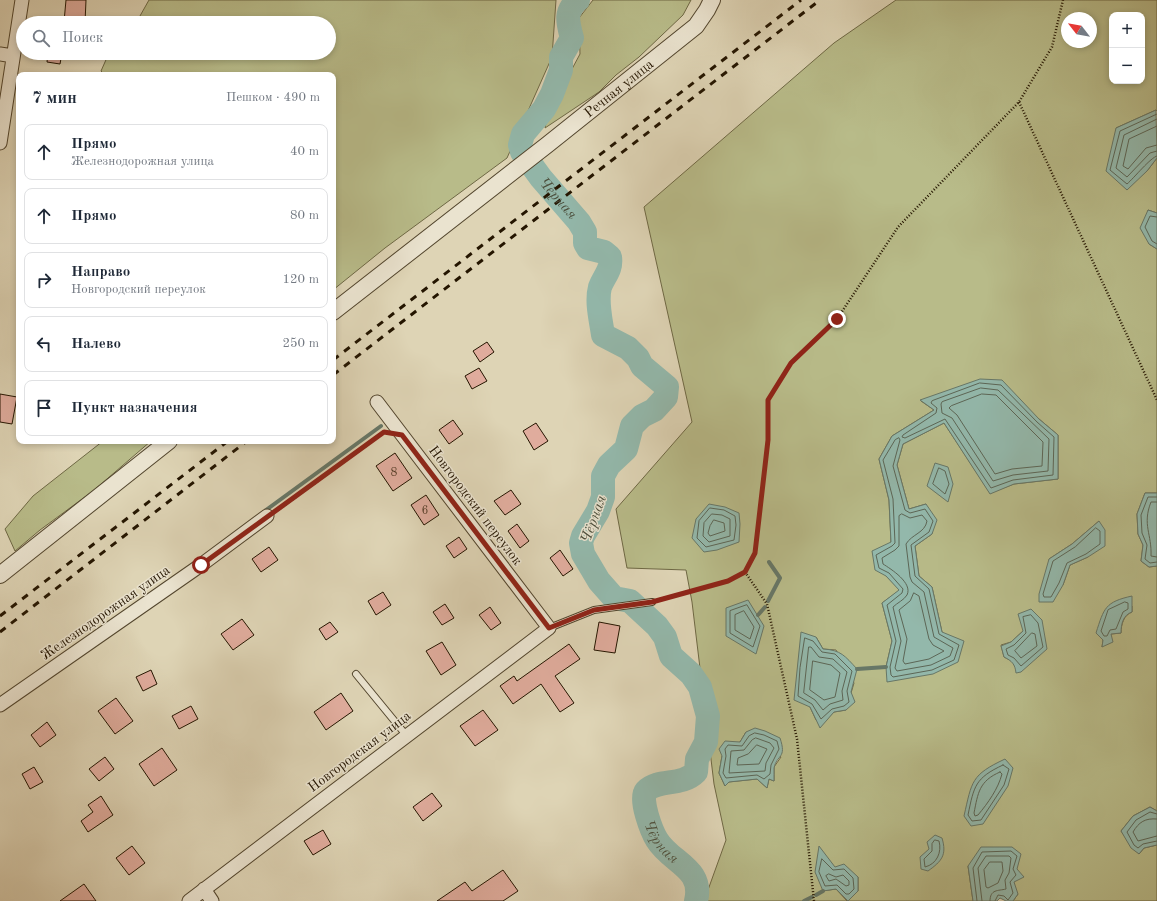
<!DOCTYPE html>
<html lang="ru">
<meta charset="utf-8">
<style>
body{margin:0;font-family:"Old Standard TT",serif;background:#f6f6f7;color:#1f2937}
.controls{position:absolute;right:12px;top:12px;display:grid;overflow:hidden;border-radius:8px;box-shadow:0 2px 6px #0003}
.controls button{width:36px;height:36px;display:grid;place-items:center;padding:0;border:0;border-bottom:1px solid #e0e1e3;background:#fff;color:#1f2937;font:20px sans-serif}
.compass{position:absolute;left:1061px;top:12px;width:36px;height:36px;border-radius:50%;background:#fff;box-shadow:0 2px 6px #0003;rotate:301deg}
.stop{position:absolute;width:12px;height:12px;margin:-9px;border:3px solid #8f2418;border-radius:50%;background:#fff}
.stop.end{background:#8f2418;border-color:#fff;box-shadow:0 1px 4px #0008}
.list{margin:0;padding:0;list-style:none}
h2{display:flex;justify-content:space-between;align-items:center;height:52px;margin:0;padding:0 16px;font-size:17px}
h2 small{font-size:13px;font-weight:400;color:#747a83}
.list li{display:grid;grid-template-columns:26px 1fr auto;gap:12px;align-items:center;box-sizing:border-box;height:56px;margin:0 8px 8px;padding:0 8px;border:1px solid #e0e1e3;border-radius:8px}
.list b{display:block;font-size:15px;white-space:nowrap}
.list p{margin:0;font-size:13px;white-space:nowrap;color:#747a83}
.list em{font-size:13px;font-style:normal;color:#747a83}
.icon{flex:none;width:22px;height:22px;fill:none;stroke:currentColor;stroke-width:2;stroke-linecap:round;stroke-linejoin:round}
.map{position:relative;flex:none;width:1157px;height:901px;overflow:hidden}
.search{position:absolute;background:#fff;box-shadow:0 2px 6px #0003;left:16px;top:16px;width:320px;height:44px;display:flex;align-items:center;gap:10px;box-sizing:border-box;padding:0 14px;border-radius:22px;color:#747a83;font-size:15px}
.panel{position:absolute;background:#fff;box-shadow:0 2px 6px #0003;left:16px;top:72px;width:320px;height:372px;border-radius:8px}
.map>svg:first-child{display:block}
</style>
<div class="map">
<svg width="1157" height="901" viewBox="0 0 1157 901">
<rect width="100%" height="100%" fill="#ded4b5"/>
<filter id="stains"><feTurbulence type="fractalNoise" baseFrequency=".005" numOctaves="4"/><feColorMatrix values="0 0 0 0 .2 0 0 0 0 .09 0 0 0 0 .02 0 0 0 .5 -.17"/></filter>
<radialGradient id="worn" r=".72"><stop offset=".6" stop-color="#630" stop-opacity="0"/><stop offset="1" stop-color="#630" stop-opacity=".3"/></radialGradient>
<path fill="#b8bb89" stroke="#6e6844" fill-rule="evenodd" d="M149,0h407l-4,57 -45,101 -122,90 -52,42v-215h-228l-4,-4 8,-18h220v-30h-193z
M593,0h98l-8,15 -44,42 -23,18 -17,17 -54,36 3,-14 32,-60 -1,-36z
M896,0h261v111l-1,-1 -40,18 31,43 10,-13v55l-9,-3 1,34 8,5v244h-12l-8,21 1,20 5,11 -2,16 8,6 8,-1v245l-7,-4 -17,9 -12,15 18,23 5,-6 13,-3v56h-144l5,-7 -50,-28 5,35h-125l10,-10v-14l-36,14 14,-2 11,12h-143l22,-61 -12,-56 -22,-182 -6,-32 -59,-2 -11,-59 76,-87 -48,-215 190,-164zM1112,15h30v66h-30zM1067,18h24v24h-24zM921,401l118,18 19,16v44l-44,5 -24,9 -46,-70 -41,21 -6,21 12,44 17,-5 6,30 -17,12 4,30 13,11 10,45 -56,35 6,-26 -10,-38 18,-13 -14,-14 5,-33 -2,-43 -10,-41 13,-23 42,-26zM1099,521l-11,36 -18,8 -7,20 -14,-26 23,-15zM1132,606v6c-8,3 -11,12 -11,21l-10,1 -9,13 1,-7zM1023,631l-8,35 -3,-5 -8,-4 -3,-12 10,-3zM816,637l7,12 13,1 18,33 -8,27 -12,2 -9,9 -9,-1 -6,-13zM746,732l35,25 -7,10v14l-5,-2 -2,9 -10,-9 -29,3 -3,4 -6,-13 3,-17 18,-14z
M103,441h48l-58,50 -53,39 -25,21 -10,-22 28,-33z"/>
<path fill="#93b8ab" stroke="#677767" d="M1156,110l1,48 -10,13 -20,19 -21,-19 10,-43z
M1148,210l9,3v36l-8,-5 -9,-16z
M980,379l22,1 37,39 19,16v44l-44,5 -24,10 -46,-71 -41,21 -6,21 12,44 17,-5 11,16 -5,14 -17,12 4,30 13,11 10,45 22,9 -6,21 -25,12 -46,8 -1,-15 6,-26 -10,-38 17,-13 -13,-14 -11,-6 -3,-19 19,-9 -2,-42 -10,-41 13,-23 42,-26 -14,-10z
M935,463l13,4 5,17 -5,18 -21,-16z
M1145,493h12v73l-8,1 -8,-6 2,-16 -5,-11 -1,-20z
M709,504l16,3 14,6 1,11 -1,18 -22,8 -13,2 -12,-14 4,-19z
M1099,521l6,9v16l-17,11 -18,8 -7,20 -10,17h-14v-8l10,-35 23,-15z
M1132,596v16c-9,3 -11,12 -11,21l-10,1 2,8 -11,5 1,-7 -7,-7c8,-25 9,-31 36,-37z
M748,600l16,26 -8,28 -30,-18v-28z
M1031,609l11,11 5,29 -26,23 -5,1c-1,-9 -4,-12 -12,-16l-3,-11 10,-4 12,-11 -5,-17z
M801,632l15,5 7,12c18,1 22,7 34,20l-6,23 4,10 -9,8 -12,2 -14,16 -10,-21 -16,-7z
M755,728l10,3 15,7c7,21 -3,16 -6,30 0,4 0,9 0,13l-5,-2 -2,9 -10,-9 -28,3 -4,4 -6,-13 3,-17 -3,-7 6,-8 15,1 6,-10z
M1005,759l8,9 -5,18 -25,38 -12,2 -7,-10c8,-35 7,-41 41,-57z
M1150,807l7,4v34l-13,3 -5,6 -8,-6 -10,-17 12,-15z
M935,835l7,3c5,17 0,23 -14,33l-7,-2 -1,-12 9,-8 -2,-7z
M819,846l16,21 9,-3 14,13v14l-10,10 -12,-12 -13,2 -8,-19z
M981,847h31l9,7 -4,15 7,8 -10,5 4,12 -5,7h-7l-6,-3 -3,3h-24l-5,-35z"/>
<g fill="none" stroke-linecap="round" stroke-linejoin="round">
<path stroke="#5c6656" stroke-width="1" d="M1157,114l-37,17 -10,39 17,14c7,-6 24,-27 30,-28
M1157,119l-33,16 -8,33 11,9 23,-24 7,-2
M1157,126l-28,13 -6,27 5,3 18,-21 11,-3
M1157,217l-7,-1 -5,11 7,14 5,3
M980,383l21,2 36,37 17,15 -1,38 -40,5 -22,8 -46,-69 -40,19 -3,-1 1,-2 33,-22 1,-5 -6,-5 1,-2z
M981,388l17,2 51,49 -1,32 -35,4 -20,6 -41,-63 -10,-5 -1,-9 1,-2z
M982,394l14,1 47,47 -1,24 -30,3 -17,5 -38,-59 -8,-7 2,-2z
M899,438l1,2 -7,26 12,44 5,3 15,-4 8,12 -4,11 -18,13 4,31 14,13 10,45 20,11 -5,15 -22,10 -39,7 -2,-2 -1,-8 6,-26 -9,-36 15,-12 1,-4 -14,-16 -10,-5 -3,-13 16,-9 3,-3 -2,-44 -10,-39 12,-20z
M939,468l6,3 4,13 -4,10 -12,-10z
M1157,497h-9l-7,18 1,18 5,12 -2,14 5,4 7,-1
M1157,502h-6c-9,23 1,32 0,54l6,1
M710,508l14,2 11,6 1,9 -2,15 -28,7 -9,-9 2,-17z
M712,514l10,1 8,4v17l-21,6 -6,-6 1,-13z
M902,514l8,4 12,-3 5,6c-2,12 -15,13 -21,23l4,33 2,5 12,10 10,45 19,11 -3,8 -19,9 -34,6 -2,-3 6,-27 -8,-34c4,-4 11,-7 14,-12 6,-12 -16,-26 -24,-31l-1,-6 13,-8 4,-4v-30z
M714,520l10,3 1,8 -15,5 -2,-3 2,-7z
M1096,528l4,3v13l-14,10 -19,9 -8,20 -8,14h-7l-1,-3 10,-33 22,-14z
M914,593l5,3 10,43 4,6 11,6 -15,8 -24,5 -2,-3 4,-22 -8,-29 11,-9z
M1125,602l3,1v6l-5,3 -7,17 -6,1 -3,6h-3l-3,-5 7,-21z
M747,605l13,21 -7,21 -23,-14v-22z
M744,611l10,16 -4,12 -15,-9v-15z
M1031,615l7,8 5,24 -22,19 -7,-8 -6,-3 -2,-6 8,-4 12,-12 -3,-16z
M1032,633l3,1 2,12 -16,12 -6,-7z
M805,638l8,3 9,11 13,2 17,17 -5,20 2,11 -5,4 -12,3 -11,10 -9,-15 -14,-8 2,-28z
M809,647h2l8,10 14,2 14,13 -5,19 1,9 -13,4 -7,6 -8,-10 -11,-7z
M813,661l18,4 9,8 -5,24 -11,3 -14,-10z
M755,733l9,2 13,6 2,8 -8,16 -1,9 -6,5 -7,-4 -31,3 -3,-5 3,-17 -1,-7 3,-4 14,1 7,-10z
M756,738l14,5 4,5 -8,15 -1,8 -36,2 2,-22 13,-1 8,-10z
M757,745l10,4 -8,15 -22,1 1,-7 10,-4z
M1003,765l6,4 -5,16 -23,35 -9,1 -4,-6c6,-29 7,-37 35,-50z
M1000,772l2,2c-4,15 -14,29 -24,41l-3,1 -1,-3c4,-20 5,-32 26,-41z
M1157,814l-7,-2 -14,8 -9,12 7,13 4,3 5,-4 14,-3
M1157,819c-12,-1 -18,3 -24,13l5,9 19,-5
M935,840l4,1c3,11 -2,23 -14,26l-1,-8 8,-8v-7z
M822,859l11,11 11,-1 9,9 1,11 -5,5h-3l-9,-9 -12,1 -6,-14z
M990,862h12l1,9 -5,12 -10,5 -2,-1 -2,-17z
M829,874l7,3 7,-2 6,6v4l-3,1 -10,-7 -7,2 -3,-5z
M977,901l-4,-33 9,-16 29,-1 6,5 -4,13 3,6 -6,7 3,11 -5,7 -4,-4 -6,-1 -3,6
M982,901l-4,-33 8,-12h23l2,2 -2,15 -4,7 1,9c-8,2 -16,0 -16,12"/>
<path stroke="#677767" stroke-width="4" d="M266,510l115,-84
M768,601l12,-23 -11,-16
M758,615l7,-8
M857,669l29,-2
M816,895l7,-4
M804,901l8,-4"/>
<path stroke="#93b8ab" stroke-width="24" id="s1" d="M578,0c-14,12 -10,23 -6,38l-11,19v13l-9,24 -8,15 -21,25 -3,11 2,7 19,26 38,44 6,10v11l3,5 16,4 6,5c2,13 -6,19 -10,30 -4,15 1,33 3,48l25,13 10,10 4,8 25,21 -1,10 -12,13 -12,6 -10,10 -6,23 -17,16 -6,11v21l-5,14 -15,25 -2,7 2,11 16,27 15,17 16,3 27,25 8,11 6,19 20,18 9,13 8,29 -2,26 -9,17 -1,13c-15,15 -37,6 -50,19 -7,8 6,41 11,49 14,23 47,28 39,61"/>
</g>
<path fill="#e0ac9d" stroke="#241500" d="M66,0h20l-1,23 -21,-1z
M48,53h14l-2,11 -13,-2z
M487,342l7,10 -14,10 -7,-11z
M479,368l8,13 -15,8 -7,-13z
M0,394l17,3 -5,27 -12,-2z
M453,420l10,14 -14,10 -10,-14z
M536,423l12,18 -14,9 -11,-19z
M395,453l17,25 -19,13 -17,-25z
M511,490l10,14 -16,11 -11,-14z
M426,495l13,20 -15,10 -13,-20z
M517,524l12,17 -9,7 -12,-17z
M459,537l8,12 -13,9 -8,-12z
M269,547l9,13 -17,12 -9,-13z
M560,550l13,19 -10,7 -13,-18z
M383,592l8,13 -15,10 -8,-14z
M445,604l9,14 -12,7 -9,-13z
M490,607l11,16 -10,7 -12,-15z
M242,619l12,16 -21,15 -12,-16z
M330,622l8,10 -12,8 -7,-11z
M599,622l21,4 -5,27 -21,-3z
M442,642l14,23 -15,10 -15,-24z
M569,644l11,15 -25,17 19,27 -14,9 -19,-28 -28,20 -13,-18 14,-10 3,5z
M151,670l6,14 -14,7 -7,-14z
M341,693l12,18 -27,19 -12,-18z
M116,698l17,23 -18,13 -17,-23z
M191,706l7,13 -19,10 -7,-13z
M483,710l15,20 -23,16 -15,-20z
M47,722l9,13 -16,12 -9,-12z
M162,748l15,22 -23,16 -15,-22z
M105,757l9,12 -15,12 -10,-12z
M34,767l9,15 -13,7 -8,-15z
M432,793l10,13 -19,15 -10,-14z
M101,796l12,19 -25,17 -7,-11 12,-9 -5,-7z
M323,830l8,14 -18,11 -9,-14z
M132,846l13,17 -16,12 -13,-17z
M503,870l15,21 -15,10h-66l28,-19 7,9z
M84,884l12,17h-36z"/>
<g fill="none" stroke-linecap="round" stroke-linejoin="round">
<defs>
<path id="service" d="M549,628l45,-18 58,-8
M356,674l50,61"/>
<path id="minor" d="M0,54l13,2
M0,143l22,-143
M0,705l201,-140 66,-49
M204,889l8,12
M189,901l360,-273 -172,-226"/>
<g id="tertiary">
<path id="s2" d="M333,312l214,-167 149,-119 11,-16 5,-10"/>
<path d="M0,575l169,-134"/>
</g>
</defs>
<use href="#service" stroke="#52452d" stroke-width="8"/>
<use href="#minor" stroke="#52452d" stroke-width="15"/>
<use href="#tertiary" stroke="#52452d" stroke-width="18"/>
<path stroke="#241500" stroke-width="2.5" stroke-dasharray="1 2" stroke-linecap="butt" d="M1019,102l138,298
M278,510l107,-78
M745,572l22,32 30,135 17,162
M660,599l68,-18 17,-9 10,-19 13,-113v-40l23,-37 46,-44 61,-92 121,-125 33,-55 11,-47"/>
<use href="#service" stroke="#eae3cf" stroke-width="6"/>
<use href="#minor" stroke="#eae3cf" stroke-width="13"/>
<use href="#tertiary" stroke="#eae3cf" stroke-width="16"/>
<path stroke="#241500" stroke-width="3" stroke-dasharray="7 7" stroke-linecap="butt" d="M333,360l468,-360
M333,375l487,-375
M0,616l228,-175
M0,632l247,-191"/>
</g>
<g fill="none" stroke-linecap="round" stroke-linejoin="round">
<path stroke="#8f2418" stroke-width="5" d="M201,565l183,-133 18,3 147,193 45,-18 58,-8 76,-21 17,-9 10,-19 13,-113v-40l23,-37 46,-44"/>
</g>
<g text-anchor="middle" stroke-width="3" stroke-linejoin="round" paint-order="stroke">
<g font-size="12" fill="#533b27">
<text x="394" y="476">8</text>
<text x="425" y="514">6</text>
</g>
<g font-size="14" fill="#241500" stroke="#eae3cf">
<text dy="5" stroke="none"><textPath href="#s2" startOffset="363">Речная улица</textPath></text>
<text transform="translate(476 505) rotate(53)" y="5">Новгородский переулок</text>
<text transform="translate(105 612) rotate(-35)" y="5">Железнодорожная улица</text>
<text transform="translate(359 751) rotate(-37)" y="5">Новгородская улица</text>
</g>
<g font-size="15" font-style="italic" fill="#4b4e3c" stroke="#eae3cf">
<text dy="5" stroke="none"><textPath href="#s1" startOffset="229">Чёрная</textPath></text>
<text transform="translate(593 519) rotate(-70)" y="5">Чёрная</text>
<text dy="5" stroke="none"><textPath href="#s1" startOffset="1058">Чёрная</textPath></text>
</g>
</g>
<rect width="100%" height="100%" filter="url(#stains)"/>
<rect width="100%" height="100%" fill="url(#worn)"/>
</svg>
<div class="controls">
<button>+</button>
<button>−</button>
</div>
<svg class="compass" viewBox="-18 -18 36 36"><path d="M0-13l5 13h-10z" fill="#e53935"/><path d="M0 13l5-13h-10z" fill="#747a83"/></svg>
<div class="stop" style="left:201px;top:565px"></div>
<div class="stop end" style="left:837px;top:319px"></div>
<div class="search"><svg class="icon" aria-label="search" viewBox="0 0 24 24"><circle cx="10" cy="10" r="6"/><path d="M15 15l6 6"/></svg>Поиск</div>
<section class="panel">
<h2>7 мин<small>Пешком · 490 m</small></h2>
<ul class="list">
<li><svg class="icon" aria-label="ahead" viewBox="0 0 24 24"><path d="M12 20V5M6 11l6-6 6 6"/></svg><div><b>Прямо</b><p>Железнодорожная улица</p></div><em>40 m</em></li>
<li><svg class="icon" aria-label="ahead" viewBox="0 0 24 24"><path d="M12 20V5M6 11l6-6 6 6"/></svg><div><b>Прямо</b></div><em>80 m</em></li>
<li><svg class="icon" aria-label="right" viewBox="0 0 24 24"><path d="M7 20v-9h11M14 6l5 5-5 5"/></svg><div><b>Направо</b><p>Новгородский переулок</p></div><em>120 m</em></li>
<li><svg class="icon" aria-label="left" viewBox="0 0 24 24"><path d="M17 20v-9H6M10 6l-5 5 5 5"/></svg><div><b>Налево</b></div><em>250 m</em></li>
<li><svg class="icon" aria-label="arrive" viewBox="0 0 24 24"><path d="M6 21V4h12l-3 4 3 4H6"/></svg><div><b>Пункт назначения</b></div></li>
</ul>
</section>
</div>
